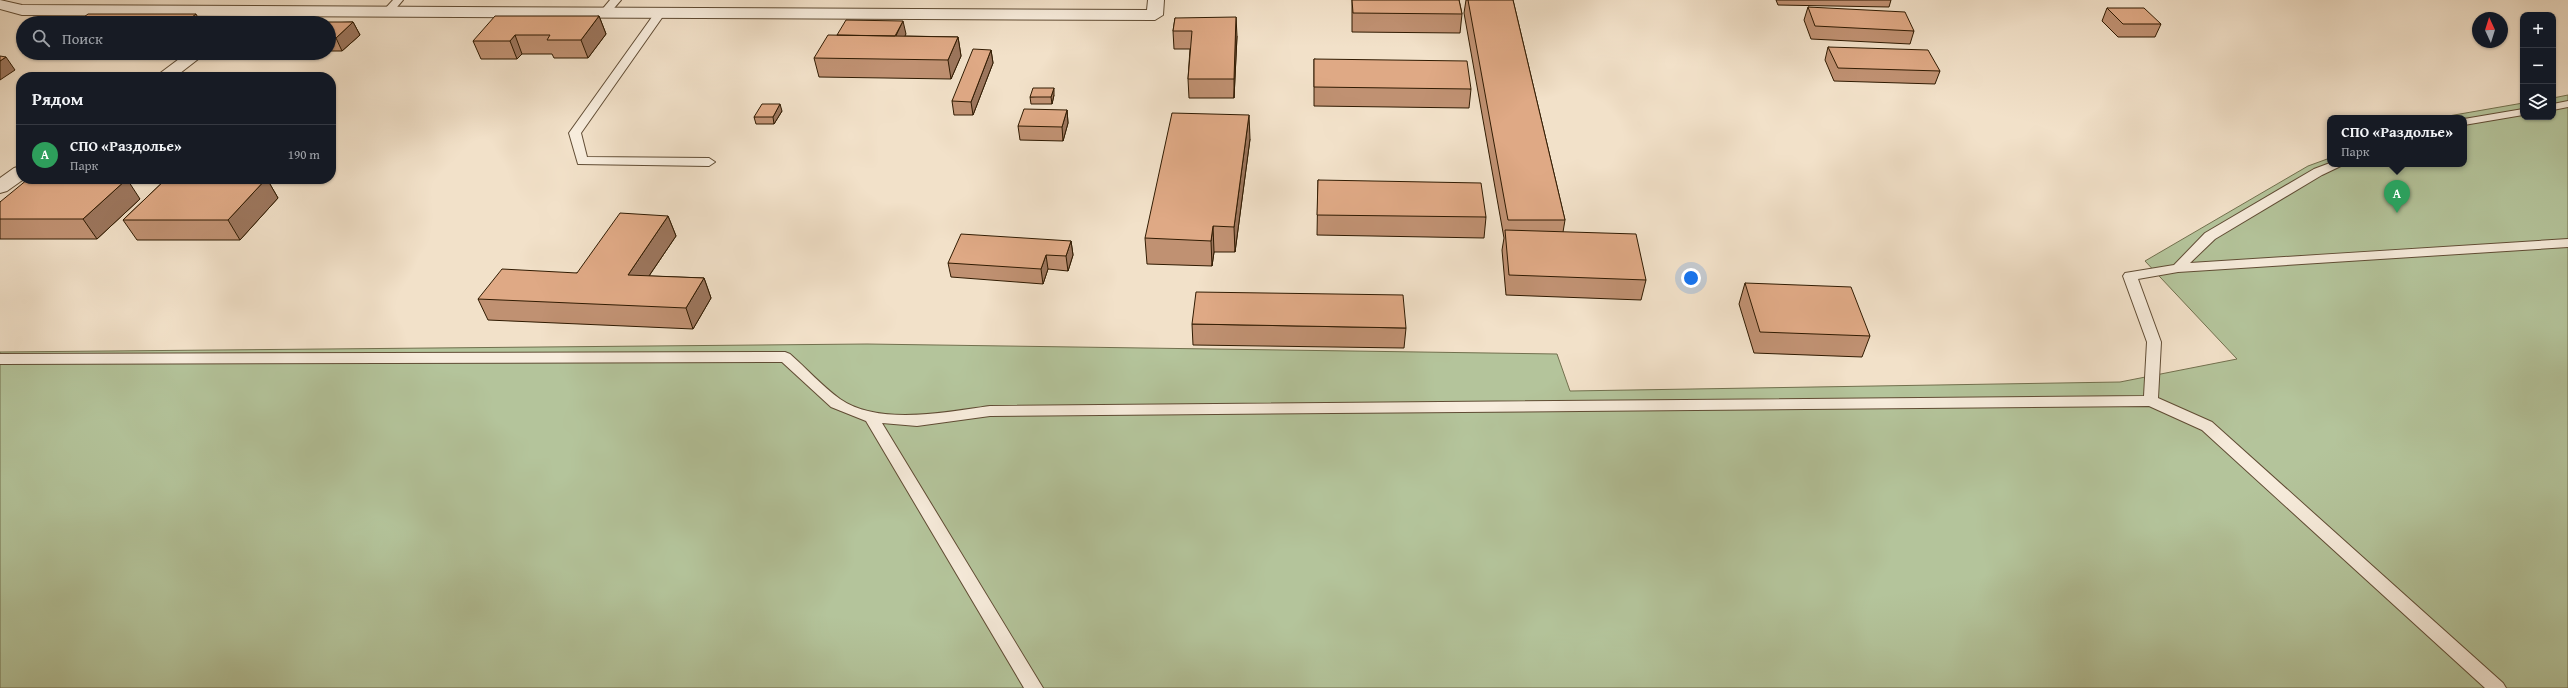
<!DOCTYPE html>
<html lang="ru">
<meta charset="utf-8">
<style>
body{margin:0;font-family:"Gentium Book Plus",serif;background:#20242c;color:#f1f3f6}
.controls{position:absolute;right:12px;top:12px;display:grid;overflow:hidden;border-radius:8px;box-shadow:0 1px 3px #0004}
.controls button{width:36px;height:36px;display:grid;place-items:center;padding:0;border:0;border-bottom:1px solid #363941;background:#171b24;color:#f1f3f6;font:20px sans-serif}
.compass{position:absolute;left:2472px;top:12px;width:36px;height:36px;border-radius:50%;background:#171b24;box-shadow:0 1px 3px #0004;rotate:356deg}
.you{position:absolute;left:1691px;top:278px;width:14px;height:14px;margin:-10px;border:3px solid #fff;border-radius:50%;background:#1a73e8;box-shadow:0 0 0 6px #1a73e833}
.badge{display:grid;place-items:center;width:26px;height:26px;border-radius:50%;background:#c59692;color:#fff;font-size:13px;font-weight:700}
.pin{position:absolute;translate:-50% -33px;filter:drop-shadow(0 1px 2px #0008)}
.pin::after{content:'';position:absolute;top:21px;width:14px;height:12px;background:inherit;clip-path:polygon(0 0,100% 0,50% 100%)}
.popup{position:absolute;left:2327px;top:115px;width:140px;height:52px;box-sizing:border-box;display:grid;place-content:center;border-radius:8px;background:#171b24;filter:drop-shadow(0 1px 3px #0005);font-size:13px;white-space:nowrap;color:#9ea1a6}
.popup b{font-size:15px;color:#f1f3f6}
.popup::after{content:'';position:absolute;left:50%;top:100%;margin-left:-8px;border:8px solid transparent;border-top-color:#171b24}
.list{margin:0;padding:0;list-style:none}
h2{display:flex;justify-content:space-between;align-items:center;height:52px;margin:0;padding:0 16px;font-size:17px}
h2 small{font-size:13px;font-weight:400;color:#9ea1a6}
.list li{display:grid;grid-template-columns:26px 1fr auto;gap:12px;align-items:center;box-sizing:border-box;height:60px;padding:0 16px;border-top:1px solid #363941}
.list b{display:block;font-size:15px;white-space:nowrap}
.list p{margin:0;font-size:13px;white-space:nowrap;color:#9ea1a6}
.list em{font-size:13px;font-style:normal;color:#9ea1a6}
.icon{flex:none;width:22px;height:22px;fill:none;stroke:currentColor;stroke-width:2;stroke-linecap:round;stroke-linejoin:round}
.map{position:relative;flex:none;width:2568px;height:688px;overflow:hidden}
.search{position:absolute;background:#171b24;box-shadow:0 1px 3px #0004;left:16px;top:16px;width:320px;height:44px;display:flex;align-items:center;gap:10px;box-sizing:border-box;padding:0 14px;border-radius:22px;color:#9ea1a6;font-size:15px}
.panel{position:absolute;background:#171b24;box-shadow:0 1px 3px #0004;left:16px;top:72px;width:320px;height:112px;border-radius:16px}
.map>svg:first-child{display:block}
</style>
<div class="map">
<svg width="2568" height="688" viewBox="0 0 2568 688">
<rect width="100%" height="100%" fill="#f2e1c9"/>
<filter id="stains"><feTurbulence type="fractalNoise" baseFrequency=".005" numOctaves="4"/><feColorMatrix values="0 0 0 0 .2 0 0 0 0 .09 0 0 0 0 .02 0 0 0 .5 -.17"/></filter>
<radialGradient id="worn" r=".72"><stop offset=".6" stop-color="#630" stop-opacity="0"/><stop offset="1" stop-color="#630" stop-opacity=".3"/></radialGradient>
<path fill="#b4c49b" stroke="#72704e" d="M2568,95v593h-2568v-336l867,-8 690,10 13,37 550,-9 117,-23 -92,-98 163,-95 22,-8v6h134v-46h-27l86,-15v14h30v-19z"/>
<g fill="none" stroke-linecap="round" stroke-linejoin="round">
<defs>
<path id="service" d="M393,0h10l-11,13h-8l-1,-2z
M610,0h11l-12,14h-8l-1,-2z
M661,9l5,3 -85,121 6,24 122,1 6,4 -6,4 -131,-2 -9,-31 88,-123z
M2568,101v6l-15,3v-6z
M2523,109v6l-59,10v-6z
M2330,163l15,1 -23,11 -107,64 -25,24 378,-24v8l-390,25 -40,7 23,63 -3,56 54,24 291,261 3,5h-21l-283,-258 -53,-24 -1159,10 -73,10 -35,-3 161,265h-19l-158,-267 -35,-14 -49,-45 -782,2v-10l785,-2 5,2c16,14 32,32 50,45 39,27 107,13 150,7l1154,-10 3,-54 -24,-66 2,-3 49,-8 31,-32 109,-64z"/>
<path id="minor" d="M0,0l22,5 1125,5 1,-10h16l-1,15 -8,5 -1133,-5 -22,-6z
M187,53h19l-31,24h-20z
M21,166v13h3l-17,12 -7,2v-15l14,-10z"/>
</defs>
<use href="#service" stroke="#604c34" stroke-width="2"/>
<use href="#minor" stroke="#604c34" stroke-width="2"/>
<use href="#service" fill="#f7ecdc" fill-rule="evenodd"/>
<use href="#minor" fill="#f7ecdc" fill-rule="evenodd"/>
</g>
<path fill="#c09172" stroke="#301b02" d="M1352,0h107l3,14 -2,19 -108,-1z
M1466,0h47l52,220 -2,12 83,48 -5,20 -135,-5 -4,-45 2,-12 -40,-225z
M1776,0h115l-2,7 -111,-2z
M1808,7l106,24 -4,13 -99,-5 -7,-19z
M2107,8l54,16 -6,13h-37l-16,-16z
M599,16l7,18 -18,24h-34l-2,-4h-30l-5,5h-36l-8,-18z
M1175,18l62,18 -3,62h-45l-1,-19 2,-30h-16l-1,-18z
M353,22l7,13 -18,16h-13v-28z
M906,34l-2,2 54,1 3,19 -10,23 -132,-2 -5,-19 23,-23z
M1828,47l112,24 -5,13 -101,-3 -9,-21z
M991,50l2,13 -20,52h-19l-2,-14z
M68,53h38l-3,2h-34z
M143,53h38l-3,3h-33z
M1314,59l157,30 -2,19 -155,-2z
M1054,95l-2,9h-21l-1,-7z
M1067,110l1,13 -5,18 -43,-1 -2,-14z
M782,111l-8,13h-18l-2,-7z
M1250,139l-15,113h-21l-2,14 -65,-2 -2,-26z
M166,179h101l11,19 -38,42h-103l-14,-20z
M1318,180l168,37 -2,21 -167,-3z
M140,199l-43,40h-97v-37z
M668,216l8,20 -27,40 55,2 7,20 -18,31 -205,-9 -10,-21 99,-26z
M1071,241l2,14 -5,16 -20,-2 -5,15 -92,-7 -3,-14z
M1745,283l125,53 -8,21 -108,-4 -15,-49z
M1192,324l214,4 -2,20 -211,-3z"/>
<path fill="#9c765d" stroke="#301b02" d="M196,14l5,9h-17z
M599,16l7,18 -18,24 -7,-18z
M1236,17l1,19 -3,62v-19z
M903,21l3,13 -11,21 -2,-13z
M353,22l7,13 -18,16 -6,-13z
M515,35l7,19 -5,5 -7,-18z
M958,37l3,19 -10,23 -3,-19z
M991,50l2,13 -20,52 -2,-13z
M176,53h5l-3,3z
M6,57l9,13 -15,10v-19z
M1054,88v7l-2,9 -1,-7z
M780,104l2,7 -8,13 -1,-7z
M1067,110l1,13 -5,18 -1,-14z
M1249,115l1,24 -15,113 -1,-25z
M127,179l13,20 -43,40 -14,-20z
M266,179h1l11,19 -38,42 -12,-20z
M668,216l8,20 -40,59 -8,-20z
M1213,226l1,26 -2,14 -1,-25z
M1071,241l2,14 -5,16 -2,-15z
M1046,255l2,14 -5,15 -2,-15z
M704,278l7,20 -18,31 -7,-21z"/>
<path fill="#dfa985" stroke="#301b02" d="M1352,0h107l3,14 -109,-1z
M1468,0h45l52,220h-57z
M1808,7l97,5 9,19 -99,-5z
M2107,8h37l17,16h-38z
M88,14h108l-12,9h-108z
M495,16h104l-18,24h-34l3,-5h-35l-5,6h-37z
M1236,17l-2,62h-46l4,-48h-19l2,-13z
M846,20l57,1 -8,15 -58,-1z
M315,22h38l-17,16h-7v-15h-15z
M828,35l130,2 -10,23 -134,-2z
M1828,47l100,3 12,21 -102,-3z
M973,49l18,1 -20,52 -19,-1z
M0,56l6,1 -6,4z
M1314,59l153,2 4,28 -157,-2z
M1033,88h21l-3,9h-21z
M762,104h18l-7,13h-19z
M1024,109l43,1 -5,17 -44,-1z
M1172,113l77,2 -15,112 -21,-1 -2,15 -66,-3z
M28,179h99l-44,40h-83v-17z
M166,179h100l-38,41h-105z
M1318,180l163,3 5,34 -169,-2z
M620,213l48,3 -40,59 76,3 -18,30 -208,-9 24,-30 75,4z
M1505,230l131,4 10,46 -137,-5z
M961,234l110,7 -5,15 -20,-1 -5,14 -93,-6z
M1745,283l106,4 19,49 -110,-4z
M1196,292l207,3 3,33 -214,-4z"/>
<rect width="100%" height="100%" filter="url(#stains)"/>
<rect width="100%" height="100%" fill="url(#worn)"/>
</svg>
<div class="controls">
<button>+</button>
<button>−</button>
<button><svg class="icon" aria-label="layers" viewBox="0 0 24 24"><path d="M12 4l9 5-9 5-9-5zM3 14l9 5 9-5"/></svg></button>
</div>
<svg class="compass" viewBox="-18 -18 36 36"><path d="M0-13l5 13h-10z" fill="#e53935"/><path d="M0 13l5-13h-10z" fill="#9ea1a6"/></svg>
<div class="you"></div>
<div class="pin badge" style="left:2397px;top:213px;background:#2e9e5b">A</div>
<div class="popup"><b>СПО «Раздолье»</b>Парк</div>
<div class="search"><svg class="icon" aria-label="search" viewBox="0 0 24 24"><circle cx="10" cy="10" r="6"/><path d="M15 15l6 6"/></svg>Поиск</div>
<section class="panel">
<h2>Рядом<small></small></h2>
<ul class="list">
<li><span class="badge" style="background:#2e9e5b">A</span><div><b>СПО «Раздолье»</b><p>Парк</p></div><em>190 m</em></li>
</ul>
</section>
</div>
